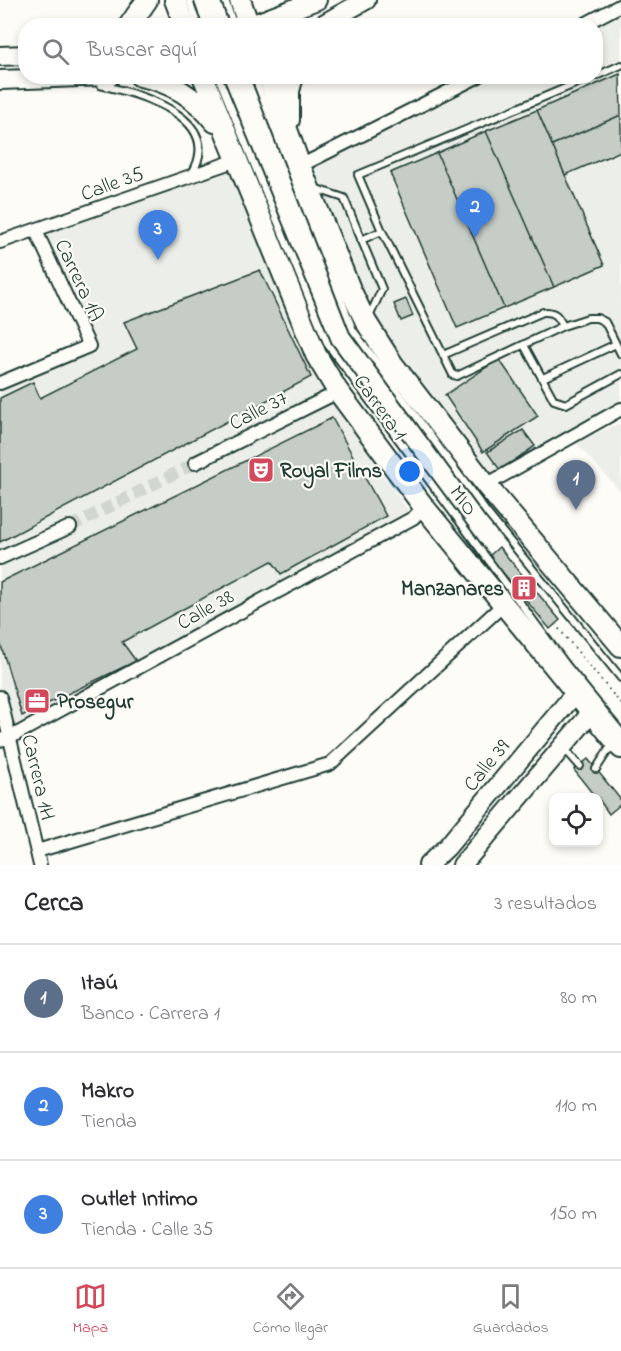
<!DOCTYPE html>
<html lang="es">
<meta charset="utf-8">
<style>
body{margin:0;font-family:"Indie Flower",sans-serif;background:#f7f7f7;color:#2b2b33}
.controls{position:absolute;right:18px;bottom:18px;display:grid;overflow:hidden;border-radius:12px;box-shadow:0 3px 9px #0003}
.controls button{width:54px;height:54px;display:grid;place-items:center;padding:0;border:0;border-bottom:2px solid #e1e1e2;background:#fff;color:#2b2b33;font:30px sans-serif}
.you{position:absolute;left:410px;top:472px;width:21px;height:21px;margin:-15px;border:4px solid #fff;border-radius:50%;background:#1a73e8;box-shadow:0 0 0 9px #1a73e833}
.badge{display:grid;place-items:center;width:39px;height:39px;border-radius:50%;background:#d1495b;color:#fff;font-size:20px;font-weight:700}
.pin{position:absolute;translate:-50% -50px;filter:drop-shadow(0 2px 3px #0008)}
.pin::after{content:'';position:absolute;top:32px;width:21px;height:18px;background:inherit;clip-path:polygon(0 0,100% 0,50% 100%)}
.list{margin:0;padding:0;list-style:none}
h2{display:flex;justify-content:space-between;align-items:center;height:78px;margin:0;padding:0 24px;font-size:26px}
h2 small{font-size:20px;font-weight:400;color:#7c7c81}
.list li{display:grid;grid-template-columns:39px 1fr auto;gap:18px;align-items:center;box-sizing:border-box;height:108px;padding:0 24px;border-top:2px solid #e1e1e2}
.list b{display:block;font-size:22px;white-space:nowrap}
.list p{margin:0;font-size:20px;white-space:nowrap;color:#7c7c81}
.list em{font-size:20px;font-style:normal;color:#7c7c81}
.icon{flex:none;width:33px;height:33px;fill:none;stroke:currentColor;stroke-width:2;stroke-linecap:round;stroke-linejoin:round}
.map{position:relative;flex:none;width:621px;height:865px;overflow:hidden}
.search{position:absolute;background:#fff;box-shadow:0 3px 9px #0003;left:18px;right:18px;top:18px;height:66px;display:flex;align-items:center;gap:15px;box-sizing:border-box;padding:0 21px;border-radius:24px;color:#7c7c81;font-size:22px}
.sheet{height:402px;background:#fff}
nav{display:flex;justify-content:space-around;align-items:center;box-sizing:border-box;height:84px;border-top:2px solid #e1e1e2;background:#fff;font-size:16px;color:#7c7c81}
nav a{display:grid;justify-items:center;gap:3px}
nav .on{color:#d1495b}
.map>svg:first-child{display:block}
</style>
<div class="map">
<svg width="621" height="865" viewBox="0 0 621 865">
<rect width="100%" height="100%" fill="#fdfcf7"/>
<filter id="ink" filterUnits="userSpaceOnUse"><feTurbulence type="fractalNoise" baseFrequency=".0167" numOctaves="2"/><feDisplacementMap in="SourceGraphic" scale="12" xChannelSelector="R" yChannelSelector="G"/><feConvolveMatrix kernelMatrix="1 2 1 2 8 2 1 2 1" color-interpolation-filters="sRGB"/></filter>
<g filter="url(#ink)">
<path fill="#eceee9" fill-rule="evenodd" d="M621,5v404l-135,76 -94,-122 -92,-197 179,-89 117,-1v-50l-15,-1zM499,359l38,57 -54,36 -38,-57z
M227,163l82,197 21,36 83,122 -402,219 -11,-40v-314l89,-37 -53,-115z
M621,423v69l-46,-50z"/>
<path fill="#c6cdc7" stroke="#1f3d34" stroke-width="1.5" d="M620,74l1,41 -69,30 -15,-35z
M537,110l67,155 -50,22 -68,-156z
M621,115v36l-56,24 -13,-30z
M486,131l68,156 -50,21 -67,-155z
M437,153l67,155 -47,20 -67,-155z
M260,270l51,107 -311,165v-144l33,-16 7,16 97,-49 -13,-27z
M406,299l7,17 -12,5 -7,-17z
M499,359l39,57 -55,36 -38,-57z
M332,418l54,98 -105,58 -9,-13 -150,81 14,19 -114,55 -22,-74v-60z
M523,430l12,16 -35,24 -13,-18z
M499,547l61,73 -10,9 -61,-73z
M588,759l33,41v4l-12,10 -11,-16h-2l-22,-28z"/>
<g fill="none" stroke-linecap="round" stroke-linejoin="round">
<path stroke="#d1d6d0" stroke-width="12" stroke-dasharray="12 6" stroke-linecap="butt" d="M70,527l125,-64"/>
<defs>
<path id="lane" d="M189,0l9,26
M225,0l9,26
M218,76l110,269 240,322 53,65
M254,76l99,254 134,183 134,165
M596,76l25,-11
M100,85c41,9 127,33 91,90
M314,188l30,10 38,91 -13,28
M382,231l-24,-56 236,-99
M361,240l21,-9 71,144 4,1 106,-50 25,-8h9l8,4 16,32
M524,345l30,55 12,4 55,-30
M443,355l100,-43c12,-1 15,4 20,14
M543,378l73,-34
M564,748l16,18
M596,769l17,-26"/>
<path id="street" d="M581,26l40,-21
M300,166l179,-90
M0,242l237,-82
M0,383l89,-37 -53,-115
M195,463l135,-67 7,-6
M486,485l135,-76
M0,558l70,-31
M0,697l40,168
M0,740l11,-3 402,-219 11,-11
M37,851l293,-87 174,-160"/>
<path id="secondary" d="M325,23l41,-23
M248,26l69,-26
M0,56l26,-1
M0,80l107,-4
M428,865l19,-18 129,-155
M462,865l130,-153"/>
<path id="primary" d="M175,0l10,26
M240,0l9,26
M129,26l18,-26
M327,26l11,-9
M140,76c32,6 55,21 75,46
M203,76l113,279 21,35 87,117 197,241
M268,76l32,90 50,123 16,33 26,41 94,122 135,161
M105,77l4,-1
M289,120v-29l4,-15"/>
</defs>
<use href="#lane" stroke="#1f3d34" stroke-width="10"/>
<use href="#street" stroke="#1f3d34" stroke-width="16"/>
<use href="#secondary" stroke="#1f3d34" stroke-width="22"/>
<use href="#primary" stroke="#1f3d34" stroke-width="24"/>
<path stroke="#1f3d34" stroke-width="2" stroke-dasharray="1.5 4.5" stroke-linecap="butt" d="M555,624l66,80"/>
<use href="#lane" stroke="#fdfcf7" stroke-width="6"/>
<use href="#street" stroke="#fdfcf7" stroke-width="12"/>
<use href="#secondary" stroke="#fdfcf7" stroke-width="18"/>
<use href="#primary" stroke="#fdfcf7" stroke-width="20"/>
</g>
</g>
<defs>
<symbol id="theatre-square" viewBox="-11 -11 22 22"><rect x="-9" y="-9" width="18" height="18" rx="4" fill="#d1495b" stroke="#fdfcf7"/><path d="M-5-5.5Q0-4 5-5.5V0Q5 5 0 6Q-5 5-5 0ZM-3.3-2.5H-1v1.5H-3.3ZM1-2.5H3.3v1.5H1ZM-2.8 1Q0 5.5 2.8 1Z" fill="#fff"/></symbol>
<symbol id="building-square" viewBox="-11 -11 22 22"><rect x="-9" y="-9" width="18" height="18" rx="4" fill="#d1495b" stroke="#fdfcf7"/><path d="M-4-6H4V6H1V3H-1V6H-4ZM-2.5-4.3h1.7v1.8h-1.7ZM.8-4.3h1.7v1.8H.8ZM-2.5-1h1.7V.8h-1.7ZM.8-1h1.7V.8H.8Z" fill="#fff"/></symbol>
<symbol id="office-square" viewBox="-11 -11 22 22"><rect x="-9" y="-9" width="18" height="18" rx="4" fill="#d1495b" stroke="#fdfcf7"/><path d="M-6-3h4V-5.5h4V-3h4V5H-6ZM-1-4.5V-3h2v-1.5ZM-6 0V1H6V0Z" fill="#fff"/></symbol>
</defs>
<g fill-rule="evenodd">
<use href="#theatre-square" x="246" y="455" width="30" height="30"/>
<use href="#building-square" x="509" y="573" width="30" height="30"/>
<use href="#office-square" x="22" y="686" width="30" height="30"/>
</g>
<g text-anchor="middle" stroke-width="4.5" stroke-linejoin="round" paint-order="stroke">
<g font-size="21" fill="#1f3d34" stroke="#fdfcf7">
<text transform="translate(112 183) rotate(-20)" y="7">Calle 35</text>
<text transform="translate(80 280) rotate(65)" y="7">Carrera 1A</text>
<text transform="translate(381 407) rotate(54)" y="7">Carrera 1</text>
<text transform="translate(258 410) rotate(-27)" y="7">Calle 37</text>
<text transform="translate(464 500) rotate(53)" y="7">MIO</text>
<text transform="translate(205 609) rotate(-29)" y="7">Calle 38</text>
<text transform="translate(486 765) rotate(-51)" y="7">Calle 39</text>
<text transform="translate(39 777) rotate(77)" y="7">Carrera 1H</text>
</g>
<g font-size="21" font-weight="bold" fill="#1f3d34" stroke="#fdfcf7" text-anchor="start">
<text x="280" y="477">Royal Films</text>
<text x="504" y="595" text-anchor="end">Manzanares</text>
<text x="57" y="708">Prosegur</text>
</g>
</g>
</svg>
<div class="controls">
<button><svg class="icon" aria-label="locate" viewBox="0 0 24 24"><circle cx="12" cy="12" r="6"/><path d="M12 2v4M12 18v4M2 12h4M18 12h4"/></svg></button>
</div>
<div class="you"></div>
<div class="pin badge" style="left:576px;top:510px;background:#5c6f8a">1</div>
<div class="pin badge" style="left:475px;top:238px;background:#3f7fe0">2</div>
<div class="pin badge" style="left:158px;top:260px;background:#3f7fe0">3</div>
<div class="search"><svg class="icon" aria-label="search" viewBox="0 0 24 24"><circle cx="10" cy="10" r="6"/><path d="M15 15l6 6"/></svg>Buscar aquí</div>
</div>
<section class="sheet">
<h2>Cerca<small>3 resultados</small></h2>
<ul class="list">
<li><span class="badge" style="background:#5c6f8a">1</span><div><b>Itaú</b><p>Banco · Carrera 1</p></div><em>80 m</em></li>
<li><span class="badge" style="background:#3f7fe0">2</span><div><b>Makro</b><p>Tienda</p></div><em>110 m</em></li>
<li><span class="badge" style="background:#3f7fe0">3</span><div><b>Outlet Intimo</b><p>Tienda · Calle 35</p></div><em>150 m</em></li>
</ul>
</section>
<nav>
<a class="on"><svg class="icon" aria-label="map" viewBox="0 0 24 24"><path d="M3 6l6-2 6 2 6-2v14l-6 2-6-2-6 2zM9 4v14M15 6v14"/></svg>Mapa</a>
<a><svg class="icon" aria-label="directions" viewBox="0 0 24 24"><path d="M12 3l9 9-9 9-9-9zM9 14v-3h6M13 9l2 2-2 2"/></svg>Cómo llegar</a>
<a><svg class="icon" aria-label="saved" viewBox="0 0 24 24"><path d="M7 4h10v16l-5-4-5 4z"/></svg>Guardados</a>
</nav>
